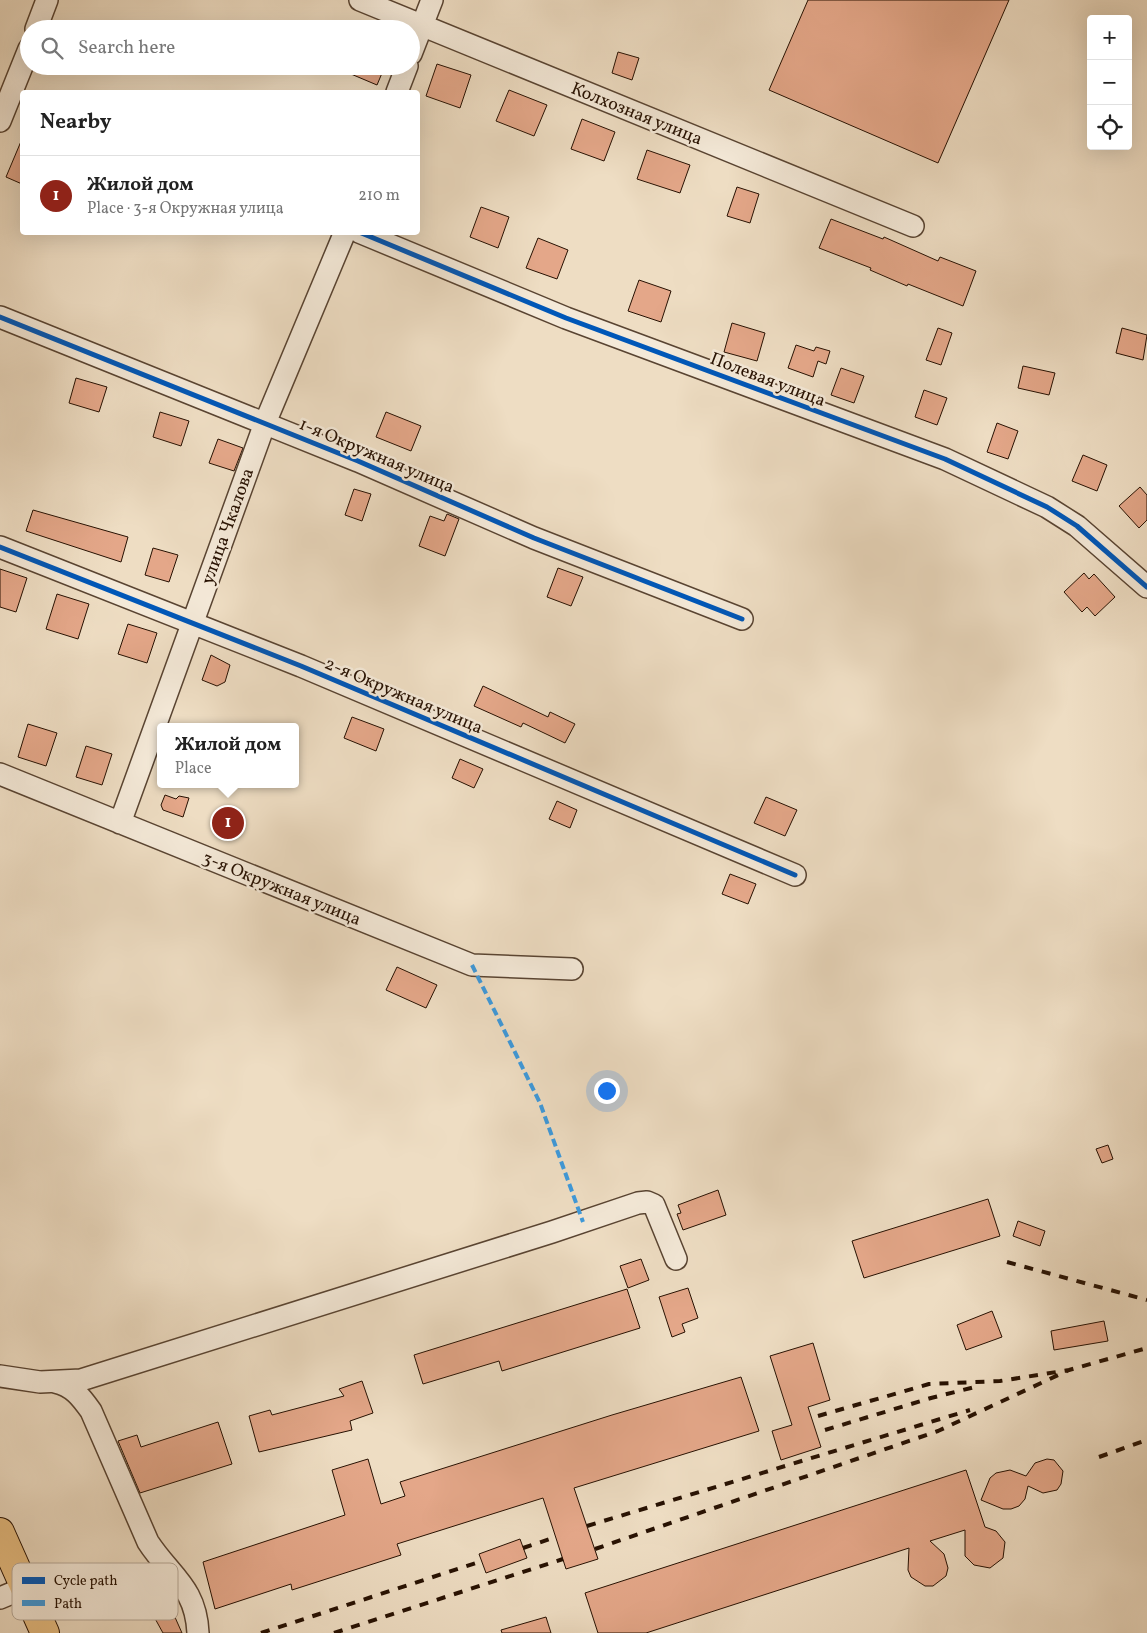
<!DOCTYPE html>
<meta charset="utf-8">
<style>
body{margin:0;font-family:Vollkorn,serif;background:#f2f2f2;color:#222}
.controls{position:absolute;right:15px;top:15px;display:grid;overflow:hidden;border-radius:5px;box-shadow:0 5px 20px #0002}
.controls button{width:45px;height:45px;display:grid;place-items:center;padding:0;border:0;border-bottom:1px solid #e0e0e0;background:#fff;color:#222;font:25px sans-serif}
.you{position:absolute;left:606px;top:1090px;width:18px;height:18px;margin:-12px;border:4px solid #fff;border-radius:50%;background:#1a73e8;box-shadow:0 0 0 8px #1a73e833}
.badge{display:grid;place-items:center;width:32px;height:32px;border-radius:50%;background:#8f2418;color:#fff;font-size:16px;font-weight:700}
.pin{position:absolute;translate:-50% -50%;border:2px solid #fff;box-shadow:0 1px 5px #0006}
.popup{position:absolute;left:157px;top:723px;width:142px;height:65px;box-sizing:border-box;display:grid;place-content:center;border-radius:5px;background:#fff;filter:drop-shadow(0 1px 4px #0005);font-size:16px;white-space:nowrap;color:#767676}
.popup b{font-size:19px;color:#222}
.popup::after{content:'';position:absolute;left:50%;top:100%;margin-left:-10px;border:10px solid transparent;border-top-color:#fff}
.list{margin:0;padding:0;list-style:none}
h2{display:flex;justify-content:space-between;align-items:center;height:65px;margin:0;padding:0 20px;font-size:21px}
h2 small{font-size:16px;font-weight:400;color:#767676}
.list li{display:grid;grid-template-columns:32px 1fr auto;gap:15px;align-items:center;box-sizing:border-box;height:80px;padding:0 20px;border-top:1px solid #e0e0e0}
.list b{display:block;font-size:19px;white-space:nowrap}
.list p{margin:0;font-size:16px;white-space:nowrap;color:#767676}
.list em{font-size:16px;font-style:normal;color:#767676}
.icon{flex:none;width:28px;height:28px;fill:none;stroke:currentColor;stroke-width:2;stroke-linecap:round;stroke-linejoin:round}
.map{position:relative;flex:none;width:1147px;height:1633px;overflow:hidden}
.search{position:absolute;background:#fff;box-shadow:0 5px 20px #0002;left:20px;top:20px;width:400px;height:55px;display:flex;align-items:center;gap:12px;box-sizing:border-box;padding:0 18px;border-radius:28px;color:#767676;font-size:19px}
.panel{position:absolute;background:#fff;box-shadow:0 5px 20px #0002;left:20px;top:90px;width:400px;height:145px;border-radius:5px}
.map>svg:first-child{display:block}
</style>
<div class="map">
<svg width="1147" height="1633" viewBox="0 0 1147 1633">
<rect width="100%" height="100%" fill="#eeddc3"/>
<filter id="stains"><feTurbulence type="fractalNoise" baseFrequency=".004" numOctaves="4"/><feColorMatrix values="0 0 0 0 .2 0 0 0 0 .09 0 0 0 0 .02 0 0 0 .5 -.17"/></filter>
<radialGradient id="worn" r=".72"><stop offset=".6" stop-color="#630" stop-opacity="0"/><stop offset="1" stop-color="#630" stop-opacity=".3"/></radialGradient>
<path fill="#e4a789" stroke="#271102" d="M808,0h201l-71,163 -169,-73z
M618,52l21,6 -7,22 -20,-7z
M437,64l34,11 -11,33 -34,-12z
M332,66h53l-8,19z
M509,90l38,15 -13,31 -38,-15z
M582,119l33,13 -11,29 -33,-12z
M22,139v45l-16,-7z
M647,150l43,15 -10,28 -43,-14z
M737,187l22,7 -9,29 -23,-7z
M481,207l28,10 -11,31 -28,-11z
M831,219l52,20 1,-2 54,24 2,-4 36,14 -13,35 -55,-22 -1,2 -37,-16 1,-2 -52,-20z
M538,238l30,12 -11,29 -31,-11z
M639,280l32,11 -10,31 -33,-11z
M732,323l33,10 -8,28 -33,-9z
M938,328l14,5 -11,32 -15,-5z
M1122,328l25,7 -4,25 -27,-7z
M796,345l18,6 2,-4 14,4 -4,13 -8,-3 -5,16 -25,-9z
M1023,366l32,7 -6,22 -31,-7z
M841,368l23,8 -10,27 -23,-8z
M76,378l31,9 -8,25 -30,-9z
M924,390l23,8 -10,27 -22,-8z
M160,412l29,9 -8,25 -28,-9z
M386,412l35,14 -10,25 -35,-14z
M997,423l21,8 -10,28 -21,-7z
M218,439l25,9 -9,23 -25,-8z
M1083,455l24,10 -10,26 -25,-10z
M1140,487l7,8v25l-8,8 -20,-22z
M354,489l17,5 -9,27 -17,-6z
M33,510l95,27 -7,25 -95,-31z
M447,514l12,5 -14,37 -26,-10 11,-30 14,5z
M153,548l25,7 -9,27 -24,-7z
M558,568l25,9 -12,29 -24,-9z
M0,569l27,9 -11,34 -16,-5z
M1084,573l5,6 5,-5 21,23 -20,19 -8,-9 -5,5 -18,-20z
M57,594l32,10 -11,35 -32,-10z
M128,624l29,9 -10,30 -29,-9z
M211,655l19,10 -5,17 -8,4 -15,-6z
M483,686l65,31 2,-5 25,12 -10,19 -42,-20 -2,4 -47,-21z
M352,717l32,12 -8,22 -32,-13z
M28,724l29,9 -11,33 -28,-9z
M86,746l26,8 -10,31 -26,-8z
M460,759l23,10 -9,19 -22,-10z
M165,795l11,4 3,-3 10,2 -6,19 -20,-7 -2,-5z
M766,797l31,13 -12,26 -31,-13z
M557,801l20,9 -7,18 -21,-9z
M218,809l25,7 -7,21 -23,-8z
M730,874l26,10 -8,20 -26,-10z
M397,967l40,18 -11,23 -40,-18z
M1108,1145l5,14 -11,4 -6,-14z
M718,1190l8,25 -43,15 -6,-16 4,-1 -3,-8z
M988,1199l12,37 -136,42 -12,-37z
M1018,1221l27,10 -5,15 -27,-10z
M641,1259l8,21 -21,8 -8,-22z
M688,1288l10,30 -16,6 3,8 -13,5 -13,-40z
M627,1289l13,39 -138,43 -3,-10 -76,23 -9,-29z
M992,1311l10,26 -36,13 -9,-25z
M1104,1321l4,20 -54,9 -3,-19z
M813,1343l17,57 -22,7 13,40 -40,13 -9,-29 20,-6 -22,-69z
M741,1377l18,54 -185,57 24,71 -32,10 -23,-71 -146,46 4,11 -109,35 -1,-6 -76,25 -12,-47 142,-47 -13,-45 36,-11 13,45 24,-8 -5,-14 212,-67z
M362,1381l11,32 -23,8 2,9 -93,22 -10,-36 21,-6 2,5 72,-19 -5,-7z
M218,1422l14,42 -92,29 -22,-52 19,-6 4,12z
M1047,1459l7,1 9,11 -2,13 -4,6 -14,3 -15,-7 -3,13 -6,7 -8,3h-8l-22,-9 9,-22 6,-5 14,-3 16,6 9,-13z
M966,1470l19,57 11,4 9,11 -2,16 -13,10 -16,-3 -9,-9v-26l-35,11 14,13 4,14 -2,8 -13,10h-8l-14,-9 -3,-7 1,-22 -263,85h-48l-13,-40z
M520,1539l7,19 -41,15 -7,-19z
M152,1571l19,45 3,-1 8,18h-19l-16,-29 -11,-26z
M546,1617l5,16h-49l-1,-3z"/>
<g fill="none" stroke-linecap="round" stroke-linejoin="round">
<defs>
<path id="minor" d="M360,0l553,226
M36,29l11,-29
M411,54l21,-54
M397,92l10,-26
M0,121l29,-72
M359,232l207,86 379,141 102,48 30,19 70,61
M0,317l358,144 176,77 208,81
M0,547l301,119 494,209
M0,774l472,191 100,4
M120,823l145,-400 80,-191
M0,1376l40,6 41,-2 471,-148 86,-29 9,-1 7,3 22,54
M55,1382c18,4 26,15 36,29l57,131c22,34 48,45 50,91
M0,1598l24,-10"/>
<path id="highway" d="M0,1532l45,101"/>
</defs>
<use href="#minor" stroke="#594432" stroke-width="24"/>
<use href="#highway" stroke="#271102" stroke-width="30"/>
<use href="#minor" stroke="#f4e9d8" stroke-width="21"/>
<use href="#highway" stroke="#e7be82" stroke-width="28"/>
<path stroke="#271102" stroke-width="4" stroke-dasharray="9 9" stroke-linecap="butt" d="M1007,1262l140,38
M818,1416l111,-32 71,-3 69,-11 78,-22
M825,1430l106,-32 44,-11
M1099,1457l48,-17
M587,1526l383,-116
M523,1548l33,-11
M595,1549l343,-118 131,-61
M261,1633l221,-72
M334,1633l229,-74"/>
<path stroke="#3d9add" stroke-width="4" stroke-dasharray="8 4" stroke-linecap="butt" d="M472,965l68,138 43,119"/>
<defs>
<path id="cycleway" d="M359,232l207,86 379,141 102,48 30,19 70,61
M0,317l358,144 176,77 208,81
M0,547l301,119 494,209"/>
</defs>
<use href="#cycleway" stroke="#f4e9d8" stroke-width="8"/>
<use href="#cycleway" stroke="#0057b8" stroke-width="5"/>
</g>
<g text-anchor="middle" stroke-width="5" stroke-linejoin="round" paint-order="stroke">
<g font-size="18" fill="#271102" stroke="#f4e9d8">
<text transform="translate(637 113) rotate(22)" y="6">Колхозная улица</text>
<text transform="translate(768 379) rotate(21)" y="6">Полевая улица</text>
<text transform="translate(377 455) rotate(23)" y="6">1-я Окружная улица</text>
<text transform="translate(227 526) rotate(-70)" y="6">улица Чкалова</text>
<text transform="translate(404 695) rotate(23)" y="6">2-я Окружная улица</text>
<text transform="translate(282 888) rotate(22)" y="6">3-я Окружная улица</text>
</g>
</g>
<rect x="12" y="1563" width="166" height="57" rx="8" fill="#f4e9d8" stroke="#b6a898" stroke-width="1"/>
<rect x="22" y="1577" width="23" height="7" fill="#0057b8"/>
<rect x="22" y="1600" width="23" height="6" fill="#3d9add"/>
<g font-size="14" fill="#271102">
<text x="54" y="1585">Cycle path</text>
<text x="54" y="1608">Path</text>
</g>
<rect width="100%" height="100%" filter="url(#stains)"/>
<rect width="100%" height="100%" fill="url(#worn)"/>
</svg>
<div class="controls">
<button>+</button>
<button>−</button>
<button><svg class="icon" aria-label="locate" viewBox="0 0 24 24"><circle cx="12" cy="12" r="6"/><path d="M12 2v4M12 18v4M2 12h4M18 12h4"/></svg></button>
</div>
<div class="you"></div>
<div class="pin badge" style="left:228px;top:823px">1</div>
<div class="popup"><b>Жилой дом</b>Place</div>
<div class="search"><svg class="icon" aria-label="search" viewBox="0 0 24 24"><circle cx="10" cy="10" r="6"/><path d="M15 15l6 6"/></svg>Search here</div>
<section class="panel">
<h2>Nearby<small></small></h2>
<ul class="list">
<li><span class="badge">1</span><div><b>Жилой дом</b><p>Place · 3-я Окружная улица</p></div><em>210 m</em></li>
</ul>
</section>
</div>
